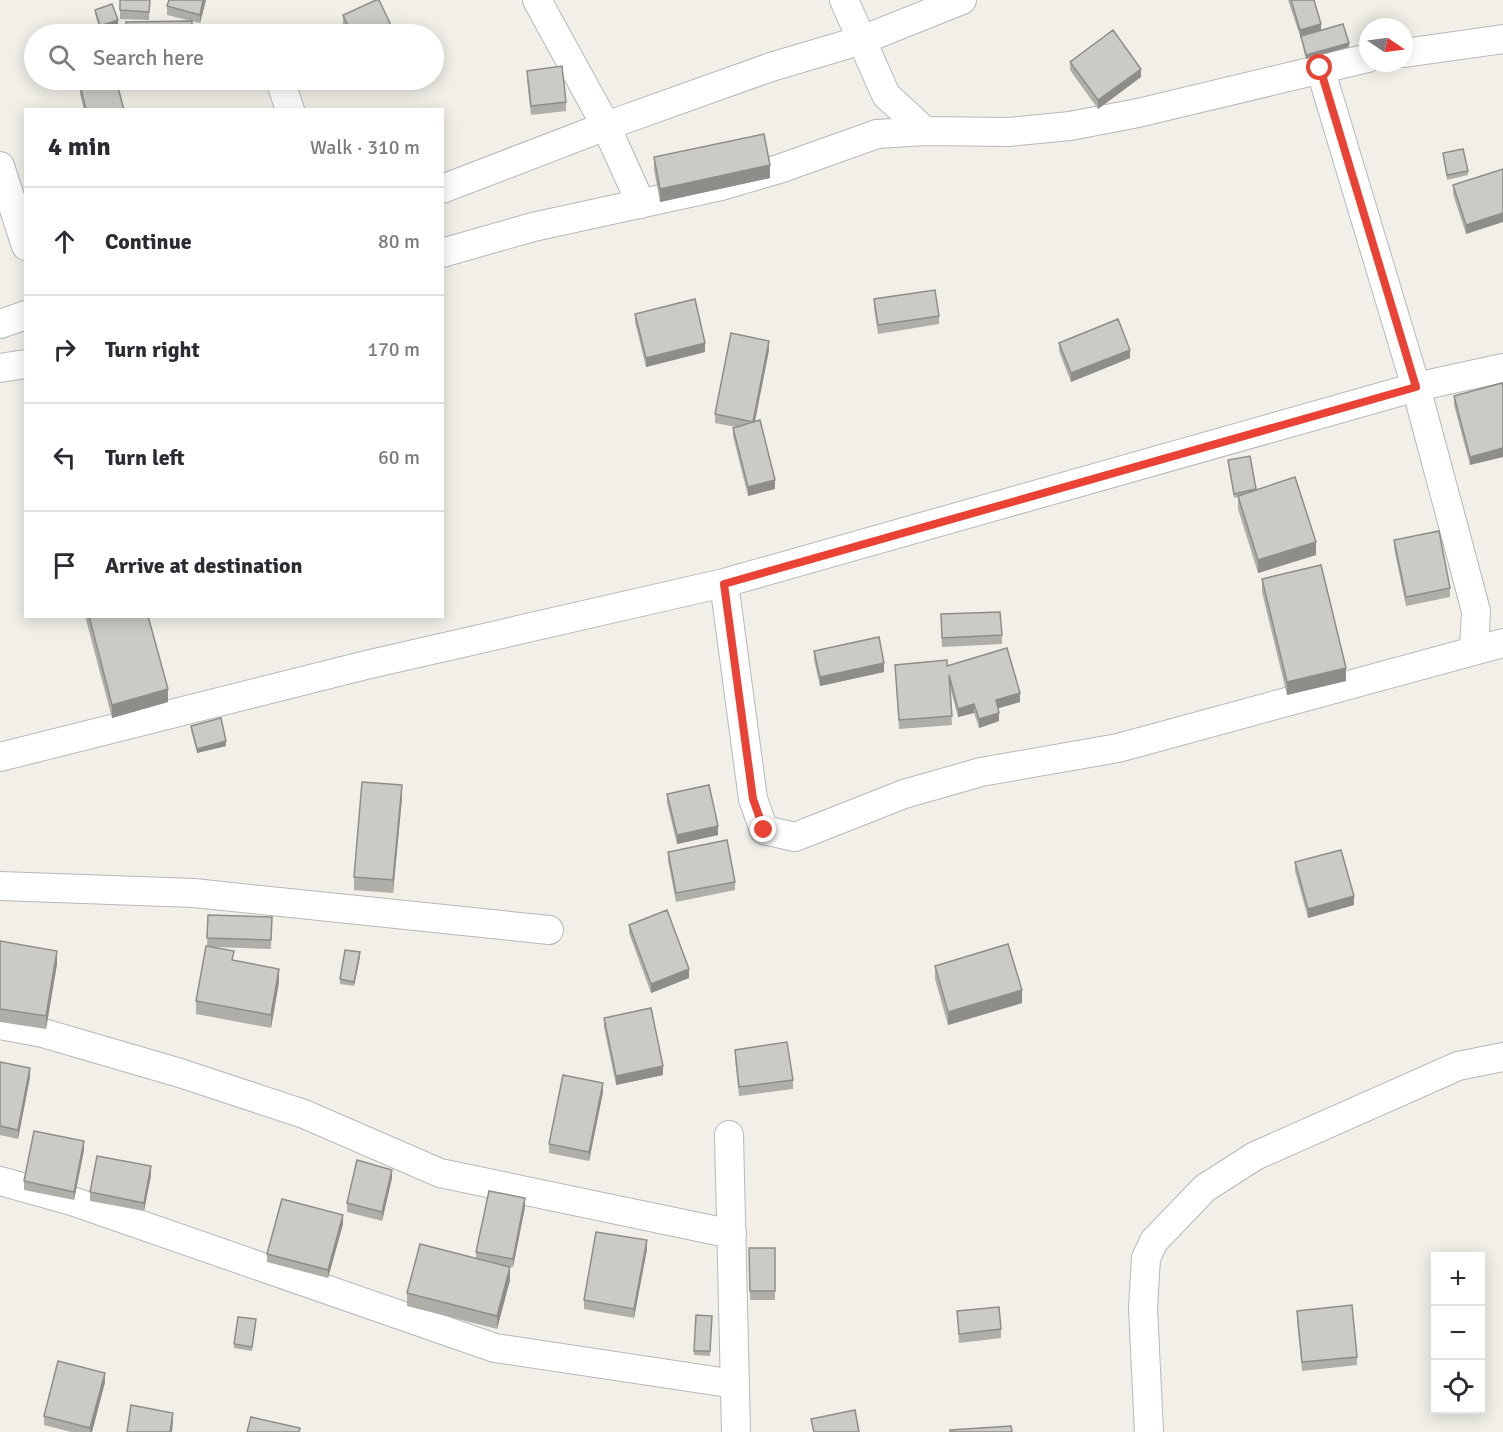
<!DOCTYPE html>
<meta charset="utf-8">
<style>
body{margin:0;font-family:Signika,sans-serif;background:#f7f7f7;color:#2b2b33}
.controls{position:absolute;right:18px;bottom:18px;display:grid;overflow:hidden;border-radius:0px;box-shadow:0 3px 15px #0003}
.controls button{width:54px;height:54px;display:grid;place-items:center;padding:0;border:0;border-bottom:2px solid #e1e1e2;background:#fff;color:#2b2b33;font:30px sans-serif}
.compass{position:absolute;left:1359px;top:18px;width:54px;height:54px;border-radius:50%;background:#fff;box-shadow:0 3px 15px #0003;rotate:103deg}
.stop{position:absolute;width:18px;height:18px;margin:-14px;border:4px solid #ea4335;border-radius:50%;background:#fff}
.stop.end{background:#ea4335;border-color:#fff;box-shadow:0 2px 6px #0008}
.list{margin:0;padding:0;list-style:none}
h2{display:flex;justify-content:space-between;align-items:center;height:78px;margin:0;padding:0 24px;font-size:26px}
h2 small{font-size:20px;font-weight:400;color:#7c7c81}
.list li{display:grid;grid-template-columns:39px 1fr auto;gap:18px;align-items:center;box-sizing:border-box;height:108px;padding:0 24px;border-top:2px solid #e1e1e2}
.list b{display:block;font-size:22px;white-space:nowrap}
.list em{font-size:20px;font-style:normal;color:#7c7c81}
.icon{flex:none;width:33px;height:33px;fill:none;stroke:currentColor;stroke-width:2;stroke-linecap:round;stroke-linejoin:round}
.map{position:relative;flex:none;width:1503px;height:1432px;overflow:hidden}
.search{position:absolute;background:#fff;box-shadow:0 3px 15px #0003;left:24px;top:24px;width:420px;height:66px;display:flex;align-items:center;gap:15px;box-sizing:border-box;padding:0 21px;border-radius:33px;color:#7c7c81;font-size:22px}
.panel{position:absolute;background:#fff;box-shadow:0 3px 15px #0003;left:24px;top:108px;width:420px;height:510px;border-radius:0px}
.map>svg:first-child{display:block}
</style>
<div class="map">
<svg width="1503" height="1432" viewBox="0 0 1503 1432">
<rect width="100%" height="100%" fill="#f1efe8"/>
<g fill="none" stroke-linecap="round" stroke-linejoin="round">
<defs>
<path id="minor" d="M537,0l69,126 35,78
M844,0l42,95 39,36
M1404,53l99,-14
M1320,68l96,319 60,224 -2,39
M280,80l10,30
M0,166l26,80
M442,189l164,-63 165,-59 91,-27 100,-40
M442,253l91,-26 188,-41 58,-17 98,-35 48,-3 83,1 62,-6 68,-13 230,-55
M0,324l26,-9
M0,368l26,-4
M724,583l29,216 11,31 31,7 109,-43 77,-22 137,-24 385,-105
M0,757l366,-92 358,-82 692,-196 87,-19
M0,886l194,7 355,37
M0,1025l43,8 137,40 124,41 136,59 292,61
M729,1135l7,297
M0,1181l72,20 423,147 240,36
M1149,1432l-6,-124 3,-50 8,-17 51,-53 50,-32 203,-90 45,-9"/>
</defs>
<use href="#minor" stroke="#b5b8bc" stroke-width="30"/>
<use href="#minor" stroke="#fff" stroke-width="28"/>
</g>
<path fill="#afaea9" d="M120,0h30l-1,20 -29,-1z
M169,0h37l-6,23 -33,-8v-9z
M1288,0h26l7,30 28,17 -43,12 -5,-20z
M95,10l23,14 -18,6 -5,-16z
M343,15l52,19h-47l-5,-10z
M1070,62l71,15 -43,32 -28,-39z
M527,71l39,31v9l-35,4 -4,-35z
M80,85l44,25h-40l-4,-16z
M1443,153l25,18v4l-21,5z
M654,157l116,21 -110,24 -6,-32z
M1503,169l-37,65 -13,-40v-9z
M874,299l65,17v8l-61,10 -4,-26z
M635,314l70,38 -59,15 -11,-45z
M1059,343l71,15 -59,24 -12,-31z
M769,350l-14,72 20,67 -27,7 -15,-60v-8l3,-1 -21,-4v-9z
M1502,383l-32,82 -16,-60v-9z
M1228,460l28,30 60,65 -58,18 -20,-64v-12l-4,1z
M1394,540l56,48v9l-44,9 -12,-58z
M1262,579l84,102 -59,14 -25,-103z
M85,616h63l20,86 -56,16z
M941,623l61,12v9l-60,3z
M814,651l70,21 -64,14 -6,-26z
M895,665l52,1 73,36 -22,6 1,13 -20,7 -5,-15 -16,4 -8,-30 2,38 -53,4z
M191,726l35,20 -29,7 -6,-23z
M667,794l51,41 -41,9 -10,-41z
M402,798l-9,95 -39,-3v-13z
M668,852l67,30v8l-59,12 -8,-41z
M1295,862l59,43 -46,13 -13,-47z
M208,915l64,2 -1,32 -58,-2 21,14 45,21 -8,46 -75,-14v-13l11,-55z
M629,925l60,53 -38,15 -22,-60z
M0,941l57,23 -11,65 -46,-7z
M360,957l-6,29 -14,-2v-5z
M935,966l87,37 -74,22 -13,-46z
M604,1018l59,57 -47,10 -12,-58z
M735,1050l58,30v9l-54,7 -4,-38z
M0,1062l30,15 -12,62 -18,-4z
M603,1092l-14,69 -40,-8v-9z
M84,1150l-10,50 -50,-10v-9z
M151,1175l-7,36 -54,-10v-9z
M392,1178l-10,43 -35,-9v-9z
M525,1207l-12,60h-3v13l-13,49 -90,-23v-13l69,-35v-6z
M343,1224l-15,54 -61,-16v-8z
M749,1248h26v52h-25z
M647,1249l-13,69 -50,-9v-9z
M957,1311l44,18v9l-42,5z
M1297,1311l60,46v8l-55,6 -5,-51z
M696,1315l16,1 -2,40 -16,-1z
M256,1324l-4,27 -18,-3v-4z
M105,1382l-13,50h-21l-27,-7v-9z"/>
<path fill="#8f8d8a" d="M203,0h3l-6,23v-8z
M118,20v4l-18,6v-4z
M1321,24v9l-20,3 -1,3v-9z
M1349,43v4l-43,12v-4z
M1141,69v8l-43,32v-9z
M770,165v13l-110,24v-13z
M1503,213v9l-37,12v-9z
M769,341v9l-16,80v-8z
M705,343v9l-59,15v-9z
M1130,350v8l-59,24v-9z
M1503,448v9l-33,8v-8z
M775,480v9l-27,7v-9z
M1316,542v13l-58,18v-13z
M884,663v9l-64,14v-9z
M1346,668v13l-59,14v-13z
M168,689v13l-56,16v-13z
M1020,693v9l-24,7v-9z
M974,704v9l-16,4v-8z
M999,713v8l-20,7v-9z
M226,741v5l-29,7v-4z
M402,785v13l-9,95v-13z
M718,826v9l-41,9v-9z
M1354,896v9l-46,13v-9z
M57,951v13l-11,65v-13z
M360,952v5l-6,29v-4z
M279,969v13l-8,46v-13z
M689,969v9l-38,15v-9z
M1022,990v13l-74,22v-13z
M663,1066v9l-47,10v-9z
M30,1068v9l-12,62v-9z
M603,1083v9l-14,69v-9z
M84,1141v9l-10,50v-8z
M151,1166v9l-7,36v-8z
M392,1170v8l-10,43v-9z
M525,1198v9l-12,60v-8z
M343,1215v9l-15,54v-8z
M647,1240v9l-13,69v-9z
M510,1267v13l-13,49v-13z
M105,1373v9l-13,50h-2v-4z
M173,1413v9l-1,10h-2z"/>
<path fill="#cccac5" stroke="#8f8d8a" stroke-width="1.5" d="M120,0h30l-1,12 -29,-2z
M169,0h34l-3,15 -33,-9z
M376,0h3l16,34h-43l-9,-19z
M1291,0h23l7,24 -21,6z
M112,4l6,16 -18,6 -5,-16z
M192,21v13h-65l-1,-12z
M1343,24l6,19 -43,12 -5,-19z
M1113,30l28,39 -43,31 -28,-38z
M562,66l4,36 -35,4 -4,-35z
M102,80h14l8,30h-38l-6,-25z
M764,134l6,31 -110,24 -6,-32z
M1463,149l5,22 -21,4 -4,-22z
M1503,169v44l-37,12 -13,-40z
M935,290l4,26 -61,9 -4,-26z
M695,299l10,44 -59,15 -11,-44z
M1118,319l12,31 -59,23 -12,-30z
M731,333l38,8 -16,81 -38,-8z
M1502,383l1,4v61l-33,9 -16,-61z
M760,420l15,60 -27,7 -15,-59z
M1250,456l6,33 -22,5 -6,-34z
M1295,477l21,65 -58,18 -20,-64z
M1439,531l11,57 -44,9 -12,-57z
M1321,565l25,103 -59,14 -25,-103z
M1000,612l2,23 -60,3 -1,-24z
M89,616h59l20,73 -56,16z
M879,637l5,26 -64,14 -6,-26z
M1007,648l13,45 -24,7 3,13 -20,6 -5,-15 -16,5 -9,-34 3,41 -53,4 -4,-55 52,-5v6z
M221,718l5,23 -29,8 -6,-23z
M362,782l40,3 -9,95 -39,-3z
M709,785l9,41 -41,9 -10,-41z
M727,840l8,42 -59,11 -8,-41z
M1341,850l13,46 -46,13 -13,-47z
M667,910l22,59 -38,15 -22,-59z
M208,915l64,2 -1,23 -64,-2z
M0,941l57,10 -11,65 -46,-7z
M1008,944l14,46 -74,22 -13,-46z
M206,946l28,5 -2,9 47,9 -8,46 -75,-14z
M345,950l15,2 -6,30 -14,-3z
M651,1008l12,58 -47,10 -12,-58z
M787,1042l6,38 -54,7 -4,-37z
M0,1062l30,6 -12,62 -18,-4z
M563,1075l40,8 -14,69 -40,-8z
M34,1131l50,10 -10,51 -50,-11z
M97,1156l54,10 -7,37 -54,-11z
M357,1160l35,10 -10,42 -35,-9z
M489,1191l36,7 -12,61 -37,-7z
M282,1199l61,16 -15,55 -61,-16z
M596,1232l51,8 -13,69 -50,-9z
M420,1244l90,23 -13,49 -90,-23z
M749,1248h26v43h-25z
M1352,1305l5,52 -55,5 -5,-51z
M999,1307l2,22 -42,5 -2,-23z
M696,1315l16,1 -2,35h-16z
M238,1317l18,2 -4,28 -18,-3z
M58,1361l47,12 -15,55 -46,-12z
M131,1405l42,8 -3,19h-43z
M855,1410l4,22h-45l-3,-13z
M251,1417l49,11 -1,4h-52z
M1011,1426l1,6h-62v-2z"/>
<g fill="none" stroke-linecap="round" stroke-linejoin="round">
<path stroke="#ea4335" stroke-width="8" d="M764,830l-11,-31 -29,-215 692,-197 -96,-319"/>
</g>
</svg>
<div class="controls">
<button>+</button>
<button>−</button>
<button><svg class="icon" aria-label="locate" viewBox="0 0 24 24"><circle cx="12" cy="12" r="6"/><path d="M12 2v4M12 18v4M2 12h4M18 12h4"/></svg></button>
</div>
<svg class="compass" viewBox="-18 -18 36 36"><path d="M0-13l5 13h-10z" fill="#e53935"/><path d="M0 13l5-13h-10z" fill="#7c7c81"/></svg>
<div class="stop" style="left:1320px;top:68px"></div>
<div class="stop end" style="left:764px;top:830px"></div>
<div class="search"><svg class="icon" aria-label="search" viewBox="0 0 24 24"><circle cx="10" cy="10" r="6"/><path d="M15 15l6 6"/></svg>Search here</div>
<section class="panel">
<h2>4 min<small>Walk · 310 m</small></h2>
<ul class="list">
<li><svg class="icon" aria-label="ahead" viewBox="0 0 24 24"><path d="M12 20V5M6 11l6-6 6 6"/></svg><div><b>Continue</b></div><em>80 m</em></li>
<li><svg class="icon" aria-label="right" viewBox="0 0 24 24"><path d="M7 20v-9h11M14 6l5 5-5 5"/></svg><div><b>Turn right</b></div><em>170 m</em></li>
<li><svg class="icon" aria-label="left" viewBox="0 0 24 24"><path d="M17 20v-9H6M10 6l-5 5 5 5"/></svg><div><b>Turn left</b></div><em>60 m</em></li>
<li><svg class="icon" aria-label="arrive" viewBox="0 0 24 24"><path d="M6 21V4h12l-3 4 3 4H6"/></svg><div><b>Arrive at destination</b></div></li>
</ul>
</section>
</div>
